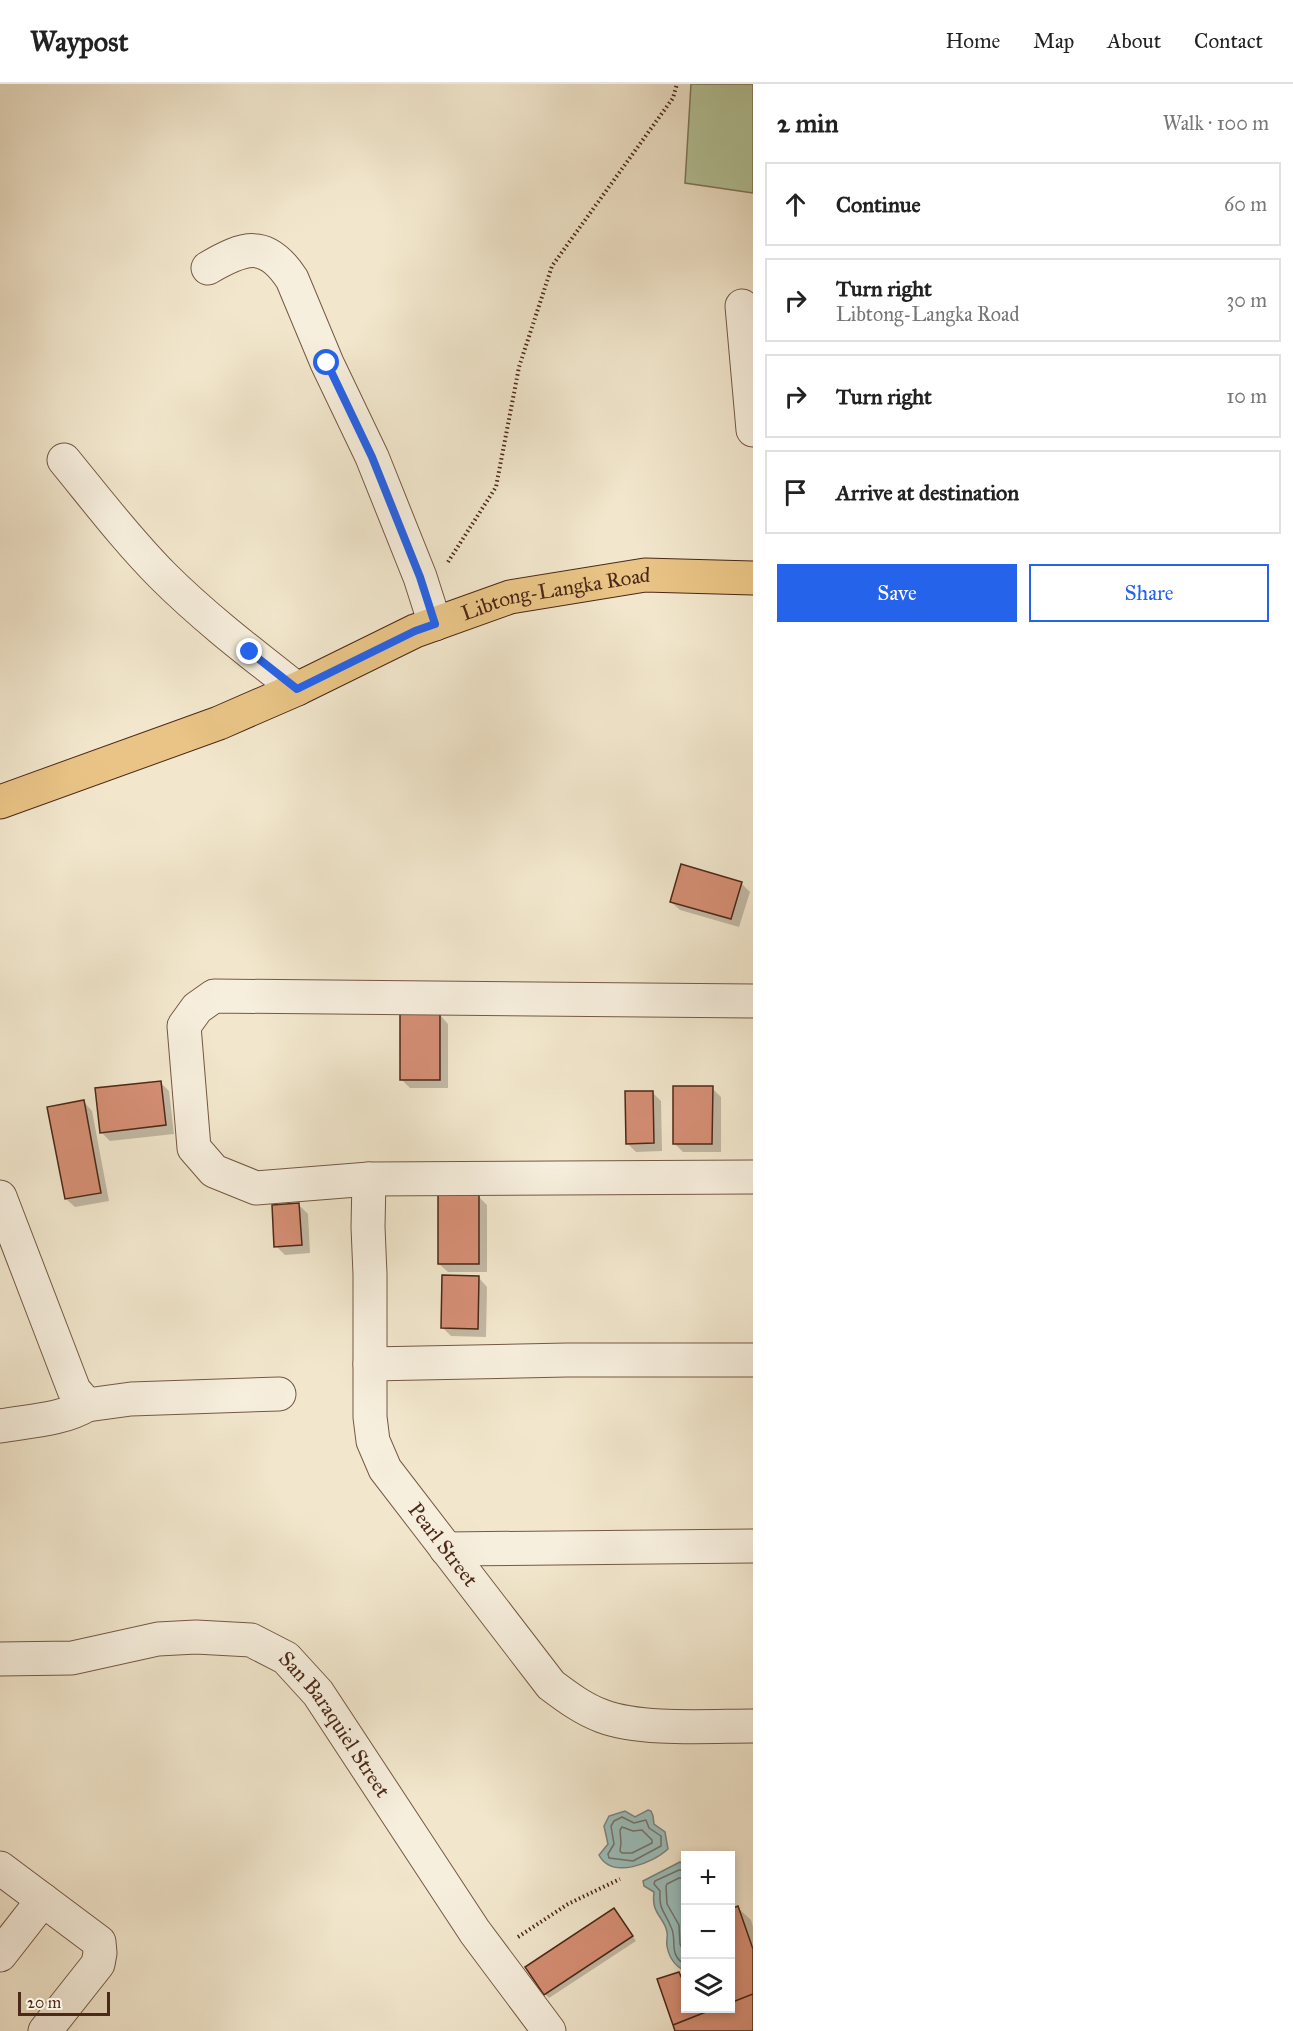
<!DOCTYPE html>
<meta charset="utf-8">
<style>
body{margin:0;font-family:"IM FELL Great Primer",serif;background:#f2f2f2;color:#222}
.controls{position:absolute;right:18px;bottom:18px;display:grid;overflow:hidden;border-radius:0px;box-shadow:0 3px 9px #0003}
.controls button{width:54px;height:54px;display:grid;place-items:center;padding:0;border:0;border-bottom:2px solid #e0e0e0;background:#fff;color:#222;font:30px sans-serif}
.scale{position:absolute;left:18px;bottom:15px;width:92px;box-sizing:border-box;padding-left:6px;border:3px solid #4b2817;border-top:0;font-size:16px;line-height:21px;white-space:nowrap;color:#4b2817;-webkit-text-stroke:4px #f7efde;paint-order:stroke}
.stop{position:absolute;width:18px;height:18px;margin:-14px;border:4px solid #2563eb;border-radius:50%;background:#fff}
.stop.end{background:#2563eb;border-color:#fff;box-shadow:0 2px 6px #0008}
.list{margin:0;padding:0;list-style:none}
h2{display:flex;justify-content:space-between;align-items:center;height:78px;margin:0;padding:0 24px;font-size:26px}
h2 small{font-size:20px;font-weight:400;color:#767676}
.list li{display:grid;grid-template-columns:39px 1fr auto;gap:18px;align-items:center;box-sizing:border-box;height:84px;margin:0 12px 12px;padding:0 12px;border:2px solid #e0e0e0;border-radius:0px}
.list b{display:block;font-size:22px;white-space:nowrap}
.list p{margin:0;font-size:20px;white-space:nowrap;color:#767676}
.list em{font-size:20px;font-style:normal;color:#767676}
.actions{display:flex;gap:12px;padding:18px 24px}
.actions a{flex:1;padding:14px 0;border:2px solid #2563eb;border-radius:0px;text-align:center;font-size:21px;color:#2563eb}
.actions .main{background:#2563eb;color:#fff}
.icon{flex:none;width:33px;height:33px;fill:none;stroke:currentColor;stroke-width:2;stroke-linecap:round;stroke-linejoin:round}
.map{position:relative;flex:none;width:753px;height:1947px;overflow:hidden}
header{display:flex;align-items:center;gap:36px;box-sizing:border-box;height:84px;padding:0 30px;background:#fff;border-bottom:2px solid #e0e0e0}
header strong{font-size:28px}
nav{display:flex;gap:33px;margin-inline-start:auto;font-size:21px}
main{display:flex}
aside{flex:1;background:#fff}
.map>svg:first-child{display:block}
</style>
<header>
<strong>Waypost</strong>
<nav><a>Home</a><a>Map</a><a>About</a><a>Contact</a></nav>
</header>
<main>
<div class="map">
<svg width="753" height="1947" viewBox="0 0 753 1947">
<rect width="100%" height="100%" fill="#f2e7cd"/>
<filter id="stains"><feTurbulence type="fractalNoise" baseFrequency=".00333" numOctaves="4"/><feColorMatrix values="0 0 0 0 .2 0 0 0 0 .09 0 0 0 0 .02 0 0 0 .5 -.17"/></filter>
<radialGradient id="worn" r=".72"><stop offset=".6" stop-color="#630" stop-opacity="0"/><stop offset="1" stop-color="#630" stop-opacity=".3"/></radialGradient>
<path fill="#b5c79c" stroke="#80785a" stroke-width="1.5" d="M691,0h62v109l-68,-10z"/>
<path fill="#9cbfbd" stroke="#7c837b" stroke-width="1.5" d="M648,1726l3,1 2,5 1,8 11,8 3,17c-15,14 -56,31 -69,6l9,-11 -4,-18 5,-10 16,-5 10,6z
M680,1778l4,3 2,5 -1,101c-10,-5 -16,-13 -18,-25 -1,-5 1,-10 0,-14 -3,-16 -16,-17 -13,-40l-10,-6 -1,-5z"/>
<path fill="#0003" d="M741,799l9,9 -11,35 -59,-17 -9,-8z
M440,931l8,9v64h-38l-9,-9z
M160,998l9,9 5,43 -64,7 -9,-9z
M712,1004l9,9v55h-38l-9,-9z
M652,1008l9,9 1,50 -26,1 -9,-9z
M84,1018l8,9 17,90 -34,6 -9,-8z
M478,1112l9,9v67h-39l-9,-8z
M299,1121l9,9 2,39 -25,2 -9,-9z
M479,1194l8,9 -1,50 -35,-1 -9,-9z
M738,1824l13,12 2,7v104h-76l2,-57 7,6v28h44z
M618,1830l18,27 -87,57 -4,-4z"/>
<g fill="none" stroke-linecap="round" stroke-linejoin="round">
<path stroke="#74746a" stroke-width="1.5" d="M622,1733l12,6 12,-3 3,8 12,8v10l-28,15 -24,-3 -1,-4 6,-10 -3,-18 3,-5z
M622,1743l11,4 9,-1 10,10v3l-20,10h-10l-2,-2 1,-8 -1,-13z
M686,1786h-7l-24,11 -1,3 6,7c-1,20 4,19 11,36 7,13 -4,28 15,38
M686,1794h-7l-12,6 -1,2 1,18 12,21 1,19 6,12"/>
</g>
<path fill="#d68f75" stroke="#4b2817" stroke-width="1.5" d="M681,780l61,18 -11,37 -61,-17z
M400,930h40v66h-40z
M161,997l5,44 -66,8 -5,-45z
M673,1002h40l-1,58h-39z
M625,1007h28l1,52 -28,1z
M84,1016l17,93 -36,6 -18,-92z
M438,1111h41v69h-41z
M299,1119l3,42 -28,2 -2,-42z
M442,1191l37,1 -1,53 -37,-1z
M738,1822l15,43v45l-23,9v-94z
M614,1824l19,28 -89,59 -19,-28z
M679,1888l4,9 3,-1v28h30l-43,17 -16,-46z
M753,1910v37h-78l-2,-6 43,-17h14v-5z"/>
<g fill="none" stroke-linecap="round" stroke-linejoin="round">
<defs>
<g id="minor">
<path d="M208,184c36,-21 58,-29 84,11l35,84 45,94 48,120 15,47"/>
<path d="M742,222l11,124"/>
<path d="M64,376c32,39 63,80 99,116 41,41 88,77 134,113"/>
<path d="M753,917l-539,-5 -17,12 -13,18 10,122 20,23 42,17 113,-9 384,-2"/>
<path id="s1" d="M369,1095l-1,48 2,47v143l3,24 12,28 166,216c16,12 32,24 51,31 39,15 108,10 151,10"/>
<path d="M0,1113l74,193 13,15 44,-6 148,-5"/>
<path d="M370,1280l197,-4h186"/>
<path d="M0,1342c28,-5 62,-6 87,-21"/>
<path d="M446,1465l307,-3"/>
<path id="s2" d="M0,1575l72,-1 86,-19 38,-2 55,3 35,18 32,35 157,239 74,99"/>
<path d="M0,1784l99,74 1,11 -2,11 -53,67"/>
<path d="M0,1871l43,-55"/>
</g>
<g id="major">
<path id="s3" d="M0,718l219,-79 78,-34 118,-58 95,-34 135,-22 108,3"/>
</g>
</defs>
<use href="#minor" stroke="#755844" stroke-width="35"/>
<use href="#major" stroke="#4b2817" stroke-width="35"/>
<path stroke="#4b2817" stroke-width="4" stroke-dasharray="1.5 3" stroke-linecap="butt" d="M448,478l48,-75 23,-120 33,-101 121,-168 4,-14
M518,1853l50,-33 52,-25"/>
<use href="#minor" stroke="#f7efde" stroke-width="33"/>
<use href="#major" stroke="#e9c486" stroke-width="33"/>
</g>
<g fill="none" stroke-linecap="round" stroke-linejoin="round">
<path stroke="#2563eb" stroke-width="8" d="M250,568l47,37 118,-58 20,-7 -15,-47 -48,-120 -45,-94"/>
</g>
<g text-anchor="middle" stroke-width="4.5" stroke-linejoin="round" paint-order="stroke">
<g font-size="21" fill="#4b2817" stroke="#f7efde">
<text dy="7" stroke="none"><textPath href="#s3" startOffset="596">Libtong-Langka Road</textPath></text>
<text dy="7" stroke="none"><textPath href="#s1" startOffset="388">Pearl Street</textPath></text>
<text dy="7" stroke="none"><textPath href="#s2" startOffset="375">San Baraquiel Street</textPath></text>
</g>
</g>
<rect width="100%" height="100%" filter="url(#stains)"/>
<rect width="100%" height="100%" fill="url(#worn)"/>
</svg>
<div class="controls">
<button>+</button>
<button>−</button>
<button><svg class="icon" aria-label="layers" viewBox="0 0 24 24"><path d="M12 4l9 5-9 5-9-5zM3 14l9 5 9-5"/></svg></button>
</div>
<div class="scale">20 m</div>
<div class="stop" style="left:327px;top:279px"></div>
<div class="stop end" style="left:250px;top:568px"></div>
</div>
<aside>
<h2>2 min<small>Walk · 100 m</small></h2>
<ul class="list">
<li><svg class="icon" aria-label="ahead" viewBox="0 0 24 24"><path d="M12 20V5M6 11l6-6 6 6"/></svg><div><b>Continue</b></div><em>60 m</em></li>
<li><svg class="icon" aria-label="right" viewBox="0 0 24 24"><path d="M7 20v-9h11M14 6l5 5-5 5"/></svg><div><b>Turn right</b><p>Libtong-Langka Road</p></div><em>30 m</em></li>
<li><svg class="icon" aria-label="right" viewBox="0 0 24 24"><path d="M7 20v-9h11M14 6l5 5-5 5"/></svg><div><b>Turn right</b></div><em>10 m</em></li>
<li><svg class="icon" aria-label="arrive" viewBox="0 0 24 24"><path d="M6 21V4h12l-3 4 3 4H6"/></svg><div><b>Arrive at destination</b></div></li>
</ul>
<div class="actions"><a class="main">Save</a><a>Share</a></div>
</aside>
</main>
